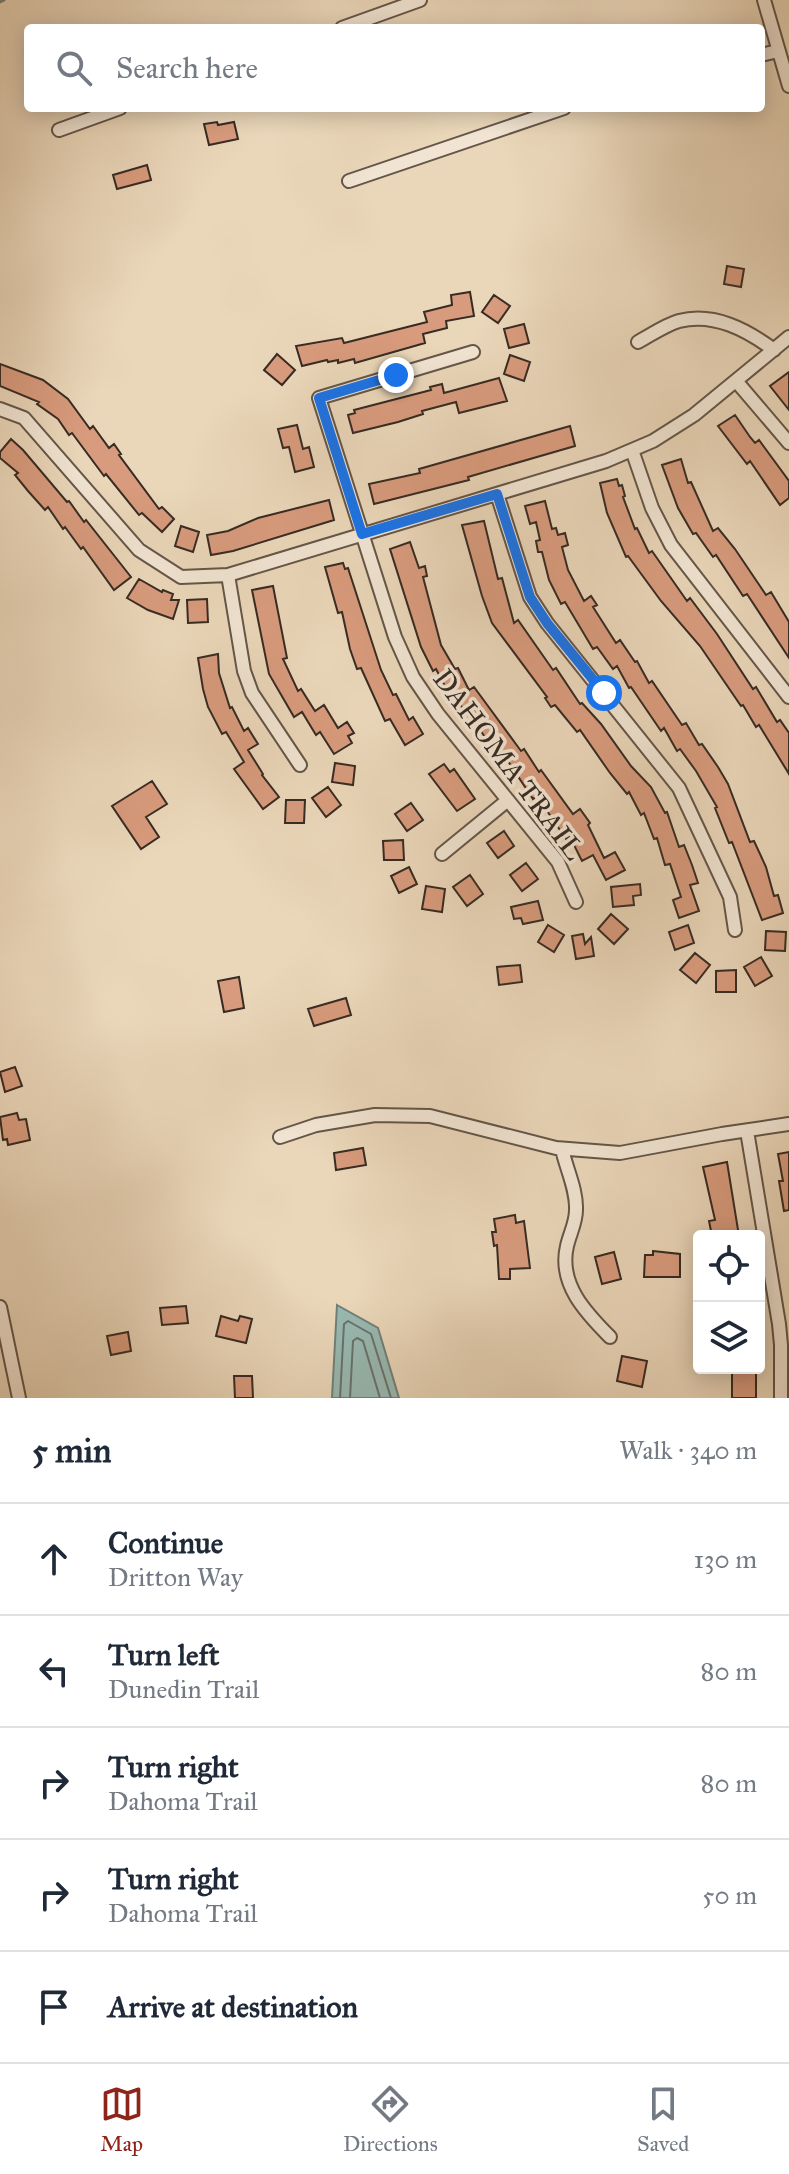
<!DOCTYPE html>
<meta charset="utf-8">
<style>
body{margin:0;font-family:"IM FELL Great Primer",serif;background:#f6f6f7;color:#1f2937}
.controls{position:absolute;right:24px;bottom:24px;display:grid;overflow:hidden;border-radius:8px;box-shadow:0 4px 20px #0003}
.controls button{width:72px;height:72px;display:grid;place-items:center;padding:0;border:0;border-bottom:2px solid #e0e1e3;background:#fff;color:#1f2937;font:40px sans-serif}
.stop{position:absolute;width:24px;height:24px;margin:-18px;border:6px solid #1a73e8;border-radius:50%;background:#fff}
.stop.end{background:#1a73e8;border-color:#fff;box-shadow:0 2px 8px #0008}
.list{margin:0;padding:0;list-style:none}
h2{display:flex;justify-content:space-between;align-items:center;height:104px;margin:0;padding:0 32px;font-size:34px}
h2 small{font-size:26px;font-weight:400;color:#747a83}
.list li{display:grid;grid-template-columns:52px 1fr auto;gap:24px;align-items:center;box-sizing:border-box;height:112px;padding:0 32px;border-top:2px solid #e0e1e3}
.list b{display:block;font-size:30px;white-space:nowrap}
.list p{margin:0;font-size:26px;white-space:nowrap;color:#747a83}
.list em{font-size:26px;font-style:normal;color:#747a83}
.icon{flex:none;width:44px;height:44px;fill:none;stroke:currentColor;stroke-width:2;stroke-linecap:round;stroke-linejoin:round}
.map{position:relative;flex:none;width:789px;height:1398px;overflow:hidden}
.search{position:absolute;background:#fff;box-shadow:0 4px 20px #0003;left:24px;right:24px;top:24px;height:88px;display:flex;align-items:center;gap:20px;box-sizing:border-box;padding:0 28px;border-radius:8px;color:#747a83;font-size:30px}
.sheet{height:664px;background:#fff}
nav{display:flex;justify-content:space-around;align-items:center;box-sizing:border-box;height:112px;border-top:2px solid #e0e1e3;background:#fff;font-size:22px;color:#747a83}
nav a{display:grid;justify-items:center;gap:4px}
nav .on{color:#8f2418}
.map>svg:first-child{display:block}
</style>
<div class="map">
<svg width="789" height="1398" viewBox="0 0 789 1398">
<rect width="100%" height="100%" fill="#ead6b9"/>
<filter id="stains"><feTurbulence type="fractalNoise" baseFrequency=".0025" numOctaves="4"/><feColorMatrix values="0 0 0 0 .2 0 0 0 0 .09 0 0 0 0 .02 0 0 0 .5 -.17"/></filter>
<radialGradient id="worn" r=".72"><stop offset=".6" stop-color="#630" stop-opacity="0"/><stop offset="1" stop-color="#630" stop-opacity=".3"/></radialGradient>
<path fill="#98b9b2" stroke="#718079" stroke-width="2" d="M337,1305l41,23 21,70h-67z"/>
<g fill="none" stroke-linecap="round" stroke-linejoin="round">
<path stroke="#68726a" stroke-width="2" d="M340,1398l4,-74 4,-3 23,13 20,64
M350,1398l3,-57 4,-3 6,3 17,57"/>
<path stroke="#718079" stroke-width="3" d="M0,2l4,-2"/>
</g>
<path fill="#d89b7d" stroke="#372b23" stroke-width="2" d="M217,122l1,3 16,-3 4,17 -29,6 -5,-21z
M147,165l4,15 -34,9 -4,-14z
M727,266l17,3 -3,18 -17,-3z
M470,292l4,24 -28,5 1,7 -24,6 2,9 -70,20 -1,-4 -16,4v-3l-10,2 -1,-2 -25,6 -6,-20 46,-8 2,5 83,-21 -3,-10 28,-7 -1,-10z
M494,295l16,11 -12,17 -16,-11z
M524,324l5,19 -20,5 -5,-19z
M277,354l18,16 -13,15 -18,-15z
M510,355l20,7 -6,19 -20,-7z
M0,364l43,16 25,19 22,30 3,-3 16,22 5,-4 7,10 -2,1 40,54 3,-2 12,12 -12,13 -20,-19 -3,2 -33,-41 -2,2 -32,-43 -3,2 -11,-16 -21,-15 2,-2 -39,-16z
M789,372v38l-19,-24z
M499,378l8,23 -48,12 -3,-11 -34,9 1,3 -25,8 -45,11 -5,-18 7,-2 -1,-3 77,-20 -1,-3 12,-3 2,9z
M735,415l15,22 5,6 4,-3 30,41v17l-9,7 -30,-44 -3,3 -29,-38z
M297,425l6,24 6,-2 5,20 -19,5 -6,-25 -6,1 -5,-19z
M570,426l5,20 -107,31 1,3 -95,24 -5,-20 51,-11 -1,-4z
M11,439l12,11 44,52 2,-1 15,21 2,-2 45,57 -17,13 -31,-43 -2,2 -16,-22 -2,2 -15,-22 -3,3 -17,-19 -13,-16 3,-2 -18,-15v-6z
M681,459l7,24 3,-1 22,49 5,-3 17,21 31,46 5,-3 18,30v36l-42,-64 -4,2 -27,-41 -3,2 -17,-24 -3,1 -15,-26 -16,-43z
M617,479l2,7 3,-1 3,11 -2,1 12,32 2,-1 12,25 3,-2 35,50 3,-3 27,36 36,55 3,-2 21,35 3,-2 9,13v41l-30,-49 -3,2 -13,-22 -2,1 -41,-60 -39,-45 -33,-45 -2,1 -19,-44 -7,-30z
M329,500l5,20 -101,31 -22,4 -4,-20 21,-4 30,-13z
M545,501l7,28 4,-1 2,7 7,-2 3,12 -6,2 6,23 16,31 7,-5 6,9 -4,2 23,36 4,-3 15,22 2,-1 12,22 3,-2 30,44 4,-2 13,22 3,-1 16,23 10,17 22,58 4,-1 12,26 8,29 4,-1 5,18 -21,7 -30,-78 -3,1 -14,-35 2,-1 -21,-36 -16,-22 -3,2 -13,-23 -3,3 -30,-44 -2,1 -12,-22 -4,3 -16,-22 -4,2 -28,-47 -4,2 -12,-24 -7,-28h-4l-2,-11 4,-1 -4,-18 -6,2 -5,-18z
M484,521l14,58 4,-1 12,45 4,-3 35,50 3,-2 24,36 2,-1 19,21 30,42 20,21 14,26 2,-1 12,35 5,-2 8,20 6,18 -8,2 9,26 -20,7 -6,-18 8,-3 -11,-33 -5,1 -8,-27 -3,1 -10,-26 -3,2 -12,-23 -2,2 -17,-21 -30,-43 -3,2 -22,-27 -4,2 -6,-9 2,-1 -55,-74 -10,-27 -20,-71z
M181,526l18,6 -6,20 -18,-6z
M410,542l9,26 6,-2 2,10 -4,1 18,68 14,24 3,-1 11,22 5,-3 47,64 3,-2 15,23 2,-2 32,44 7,-5 10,14 -2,2 16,33 11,-6 10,18 -19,10 -13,-25 -11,6 -12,-24 -4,2 -29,-43 -4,3 -29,-44 -5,3 -29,-43 -2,1 -16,-23 -3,1 -13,-25 -3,2 -12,-24 -31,-98z
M343,563l2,6 3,-1 33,102 12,25 3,-1 13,26 4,-3 10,17 -18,11 -15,-26 -5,2 -24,-53 -4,1 -7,-20 -8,-37 -4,1 -13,-46z
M139,579l23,13 1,-2 10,4 -2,6h8l-6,19 -25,-9 -21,-12z
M273,586l14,72 -4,1 15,32 3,-2 14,22 9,-6 14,23 9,-6 7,11 -6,3 4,7 -18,11 -14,-22 -4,3 -14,-23 -8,5 -25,-43 -17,-84z
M207,599l1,23 -20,1 -1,-23z
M218,654l1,19 11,35 2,-1 12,24 4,-3 10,16 -10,6 15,24 -1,1 17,22 -16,12 -29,-40 10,-7 -18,-30 -4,2 -14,-27 -5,-18 -5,-31z
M335,763l20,3 -2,19 -21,-3z
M444,764l6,8 4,-3 21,30 -18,12 -28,-37z
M152,781l15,23 -21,13 13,20 -18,12 -29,-43z
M328,787l13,18 -15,12 -14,-19z
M286,800h19l-1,23h-19z
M411,803l12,17 -16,11 -12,-17z
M504,831l10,15 -16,12 -11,-15z
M403,840l1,20h-20l-1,-19z
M526,863l12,16 -16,12 -12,-16z
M409,867l8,17 -18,9 -8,-17z
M470,875l13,19 -16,12 -14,-19z
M640,884l1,11 -8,1 1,9 -21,2 -2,-20z
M426,886l19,3 -3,23 -20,-3z
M538,901l5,19 -20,4 -2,-6 -7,1 -3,-12z
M611,914l17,15 -14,15 -16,-15z
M548,925l16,10 -10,17 -16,-10z
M688,925l6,18 -19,7 -6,-18z
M766,931l20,1 -1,19 -20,-1z
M583,934l2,10 6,-7 3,19 -18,3 -4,-23z
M695,953l15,12 -14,18 -16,-13z
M761,957l11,19 -17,10 -11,-19z
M520,965l2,17 -23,3 -2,-18z
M736,970v22h-20v-21z
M239,977l5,31 -20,4 -6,-31z
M346,998l5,17 -37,11 -6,-17z
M15,1067l7,19 -17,6 -5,-20z
M17,1113l2,7 7,-1 4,21 -22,5 -1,-6 -4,1 -3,-23z
M363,1148l3,17 -30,5 -2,-17z
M789,1152v58l-5,1 -5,-30h4l-5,-27z
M727,1162l12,74h-27l-3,-15 6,-1 -12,-53z
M515,1215l1,8 8,-2 6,47 -20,1v10h-11l-2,-34 -3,1 -2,-14h4l-2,-13z
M653,1251l27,3v23h-36l1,-22h8z
M614,1252l7,27 -19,5 -7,-27z
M186,1306l2,17 -26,2 -2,-17z
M221,1316l17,5 2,-5 12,3 -6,24 -30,-7z
M128,1332l3,19 -20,4 -4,-19z
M622,1356l25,5 -5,26 -25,-6z
M732,1368h24v30h-24z
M234,1376h18l1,22h-18z"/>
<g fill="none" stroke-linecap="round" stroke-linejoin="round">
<defs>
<path id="minor" d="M764,0l25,86
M342,28l78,-28
M761,55l17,-4
M59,130l61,-22
M349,181l215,-73
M638,342c13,-7 27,-17 41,-21 35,-9 68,9 95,29
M473,352l-154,46 76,239 18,40 25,37 120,148 18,40
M737,382l52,61
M0,409l24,9 115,132 42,27 47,-2 378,-114 47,-20 41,-26 95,-78
M632,450l20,58 19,37 118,152
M497,494l33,103 17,26 132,165 51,109 5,33
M228,575l16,96 8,22 48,72
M442,854l66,-54
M747,1131l32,193 2,21v53
M280,1137l36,-12 59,-10 55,1 126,32 64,5 102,-19 67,-10
M562,1149c4,19 15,41 14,61 0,13 -6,23 -9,36 -9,38 19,67 43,91
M0,1307l19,91"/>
</defs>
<use href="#minor" stroke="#645648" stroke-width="16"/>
<use href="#minor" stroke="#f1e4d2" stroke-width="12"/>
</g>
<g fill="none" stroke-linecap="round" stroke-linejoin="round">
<path stroke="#1a73e8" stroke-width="10" d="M396,375l-77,23 43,136 135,-40 33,103 17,26 57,70"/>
</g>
<g text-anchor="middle" stroke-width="7" stroke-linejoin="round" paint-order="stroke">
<g font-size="28" fill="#372b23" stroke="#f1e4d2">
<text transform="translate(509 764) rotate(53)" y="10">DAHOMA TRAIL</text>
</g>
</g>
<rect width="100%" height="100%" filter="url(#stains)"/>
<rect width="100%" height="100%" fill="url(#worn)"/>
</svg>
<div class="controls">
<button><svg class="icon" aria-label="locate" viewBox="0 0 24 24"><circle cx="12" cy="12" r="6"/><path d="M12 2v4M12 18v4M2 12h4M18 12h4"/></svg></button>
<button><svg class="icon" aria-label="layers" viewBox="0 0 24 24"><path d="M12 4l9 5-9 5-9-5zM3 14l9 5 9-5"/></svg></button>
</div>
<div class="stop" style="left:604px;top:693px"></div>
<div class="stop end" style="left:396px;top:375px"></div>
<div class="search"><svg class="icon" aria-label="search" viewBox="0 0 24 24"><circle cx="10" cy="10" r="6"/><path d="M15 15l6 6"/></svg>Search here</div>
</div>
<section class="sheet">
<h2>5 min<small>Walk · 340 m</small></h2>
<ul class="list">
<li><svg class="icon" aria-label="ahead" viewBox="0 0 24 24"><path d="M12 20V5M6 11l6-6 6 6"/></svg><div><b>Continue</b><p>Dritton Way</p></div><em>130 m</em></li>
<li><svg class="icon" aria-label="left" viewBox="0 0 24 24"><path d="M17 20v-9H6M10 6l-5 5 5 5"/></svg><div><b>Turn left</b><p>Dunedin Trail</p></div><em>80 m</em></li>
<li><svg class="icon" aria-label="right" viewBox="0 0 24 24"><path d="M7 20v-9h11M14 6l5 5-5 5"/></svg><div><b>Turn right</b><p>Dahoma Trail</p></div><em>80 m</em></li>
<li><svg class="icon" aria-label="right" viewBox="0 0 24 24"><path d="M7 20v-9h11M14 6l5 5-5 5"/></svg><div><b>Turn right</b><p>Dahoma Trail</p></div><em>50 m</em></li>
<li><svg class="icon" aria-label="arrive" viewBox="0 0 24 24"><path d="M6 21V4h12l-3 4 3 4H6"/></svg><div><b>Arrive at destination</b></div></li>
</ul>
</section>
<nav>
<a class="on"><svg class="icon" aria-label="map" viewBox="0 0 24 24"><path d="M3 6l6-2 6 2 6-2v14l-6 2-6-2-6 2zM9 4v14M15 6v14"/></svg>Map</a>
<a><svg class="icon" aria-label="directions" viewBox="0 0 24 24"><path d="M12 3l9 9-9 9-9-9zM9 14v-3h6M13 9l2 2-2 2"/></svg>Directions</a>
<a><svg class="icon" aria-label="saved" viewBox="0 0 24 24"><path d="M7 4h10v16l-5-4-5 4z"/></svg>Saved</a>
</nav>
